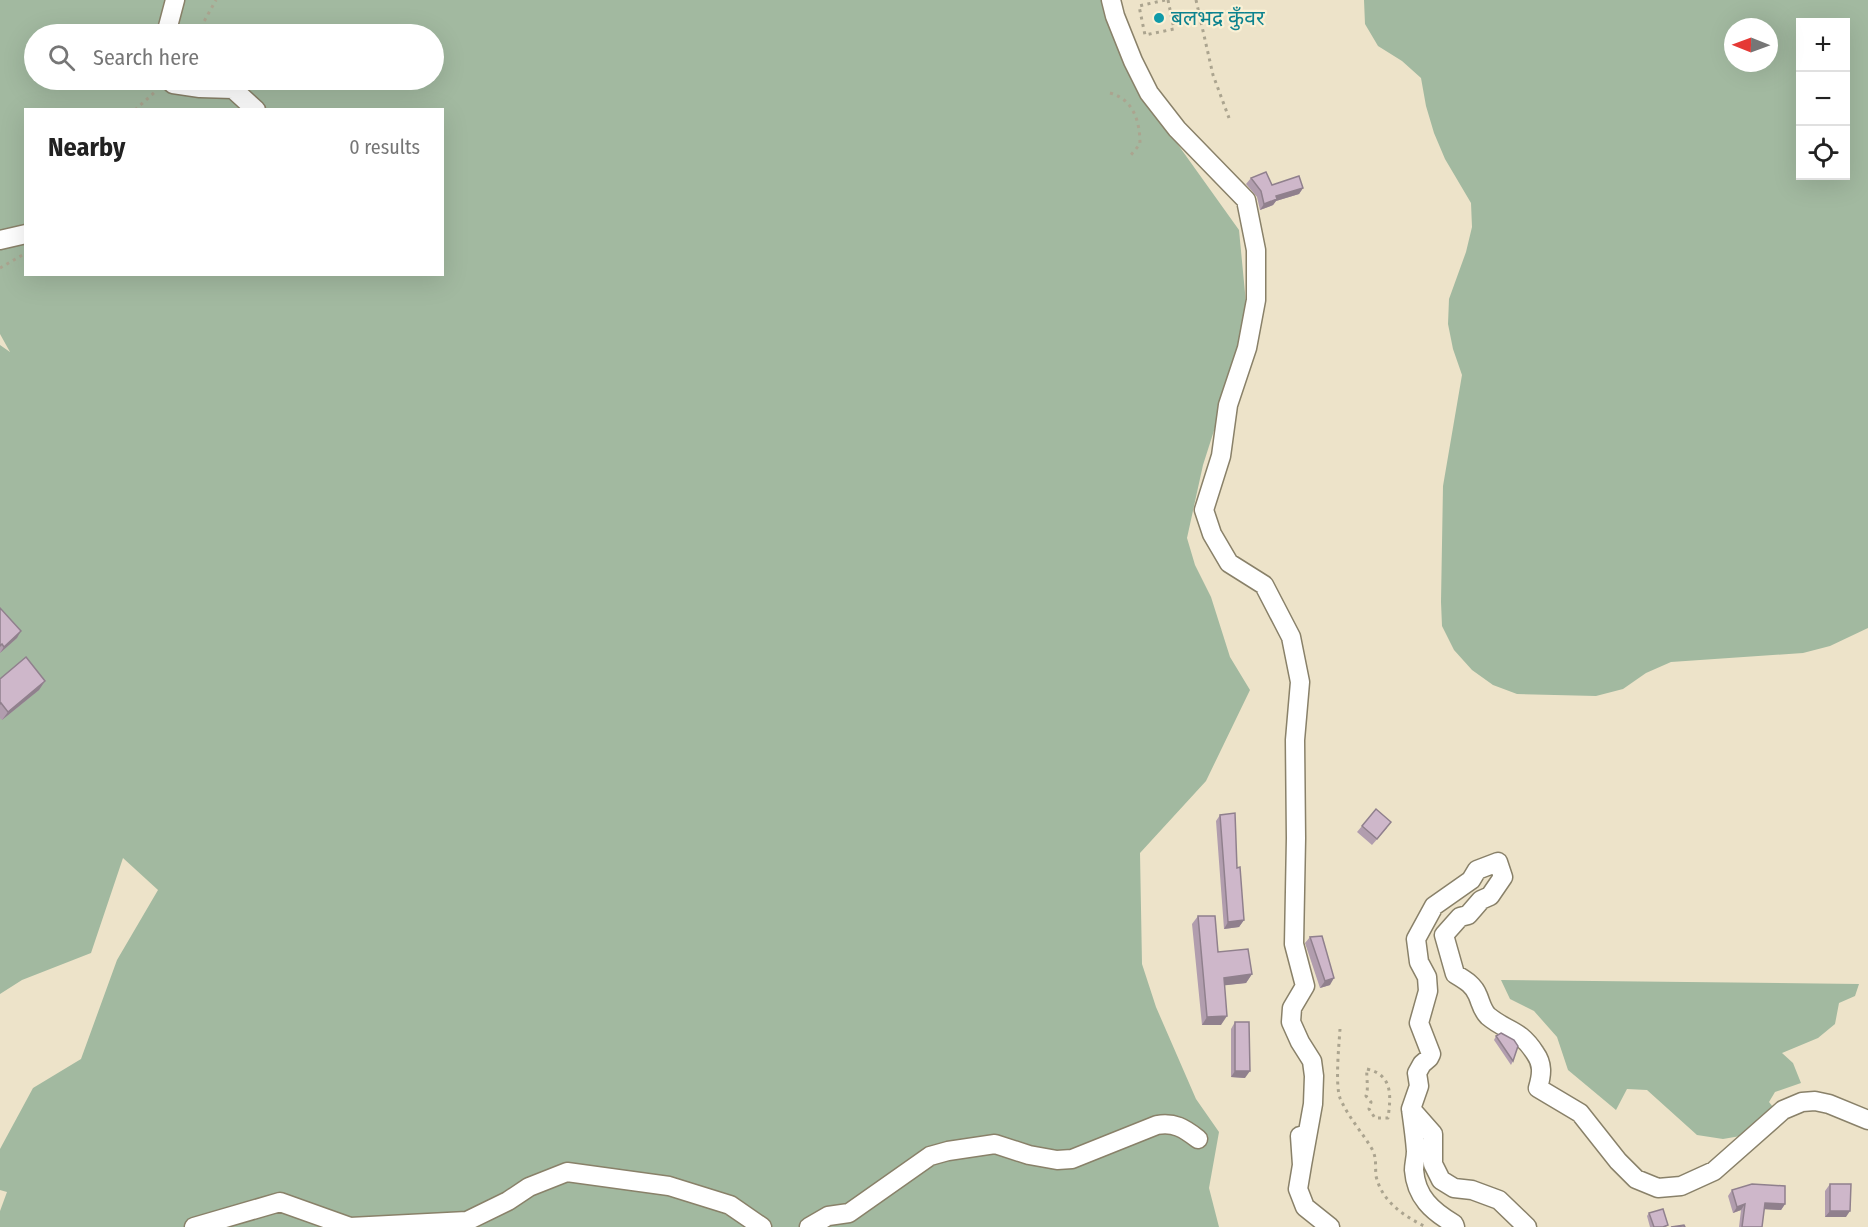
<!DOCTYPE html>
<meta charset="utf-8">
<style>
body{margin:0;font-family:"Fira Sans Condensed","Noto Sans Devanagari",sans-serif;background:#f6f6f6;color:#222}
.controls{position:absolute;right:18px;top:18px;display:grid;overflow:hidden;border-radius:0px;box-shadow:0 6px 24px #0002}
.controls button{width:54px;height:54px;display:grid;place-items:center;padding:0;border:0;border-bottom:2px solid #e0e0e0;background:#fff;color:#222;font:30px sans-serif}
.compass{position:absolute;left:1724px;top:18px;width:54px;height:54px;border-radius:50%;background:#fff;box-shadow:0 6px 24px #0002;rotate:271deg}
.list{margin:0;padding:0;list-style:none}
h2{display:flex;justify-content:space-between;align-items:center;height:78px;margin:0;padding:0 24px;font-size:26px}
h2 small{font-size:20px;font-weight:400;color:#767676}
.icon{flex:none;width:33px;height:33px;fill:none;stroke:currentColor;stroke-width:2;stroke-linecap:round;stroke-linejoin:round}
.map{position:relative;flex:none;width:1868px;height:1227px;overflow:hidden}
.search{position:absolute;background:#fff;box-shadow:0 6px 24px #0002;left:24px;top:24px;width:420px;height:66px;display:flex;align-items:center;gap:15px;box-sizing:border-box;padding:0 21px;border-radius:33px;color:#767676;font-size:22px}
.panel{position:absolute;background:#fff;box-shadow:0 6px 24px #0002;left:24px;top:108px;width:420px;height:168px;border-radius:0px}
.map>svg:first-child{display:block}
</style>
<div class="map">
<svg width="1868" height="1227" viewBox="0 0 1868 1227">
<rect width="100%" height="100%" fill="#ede3c9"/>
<path fill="#a2b9a0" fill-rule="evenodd" d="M0,0h1102l29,79 108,151 9,94 -45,141 -16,73 8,27 16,32 19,60 20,33 -44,91 -66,72 2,111 14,43 40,92 23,33 -10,56 10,39h-1219v-16l7,-19 -7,-2v-41l33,-61 48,-29 36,-99 41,-70 -35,-32 -32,95 -69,27 -22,14v-649l10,7 -10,-18zM34,34h400v46h-400zM26,110h416v164h-416z
M1364,0h504v628l-38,18 -27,7 -132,9 -25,11 -23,16 -27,7 -79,-2 -24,-9 -21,-15 -18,-20 -12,-24 -1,-24 2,-116 19,-111 -9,-26 -5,-25 1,-25 17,-47 6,-25 -1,-24 -26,-44 -11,-26 -8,-27 -5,-28 -19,-17 -24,-15 -13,-22zM1800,22h46v154h-46zM1733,27h36v36h-36z
M1501,980l358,4 -4,12 -16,7 -4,21 -17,14 -36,15 11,10 8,20 -26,9 -6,10 15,19 -13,13h-19l-29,5 -26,-4 -50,-45 -20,-1 -11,21 -48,-40 -11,-33 -23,-26 -24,-12z"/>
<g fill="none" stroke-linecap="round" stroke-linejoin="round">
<defs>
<path id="minor" d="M1111,0l4,16 18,45 16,32 28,36 69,71 10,50v50l-9,48 -19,57 -7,51 -17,54 8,24 17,29 35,22 27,52 9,45 -5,58 1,98 -2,106 11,42 -13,22 -1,14 9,20 12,19 2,15 -1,28 -11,61 -2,-29
M166,34l9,-34
M169,80l4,4 27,4 33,1 23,21
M0,240l26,-6
M1411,1109l8,-23 -2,-13 5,-9 7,-6 2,-4 -12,-31 9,-32 -1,-14 -8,-15 -3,-23 18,-33 37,-26 6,-10 21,-8 5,15 -13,19 -9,4 -13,15 -8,2 -16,18 11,39c10,6 19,11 23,22 3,7 4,14 10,20 19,16 31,12 47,37 8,11 7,21 3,35l42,25 38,48 18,18 22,9 23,-2 33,-15 69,-61 19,-8 13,-1 14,3 39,16
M1302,1165l-4,24 7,18 25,20
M194,1227l86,-25 70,25 117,-6 41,-20 21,-14 38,-15 102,14 61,19 32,22
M809,1227l19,-11 21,-3 81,-57 18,-5 47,-7 34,11 28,5 15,-1 85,-34c17,-3 27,3 41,14
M1455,1227l-1,-3c-22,-13 -38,-27 -40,-54 0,-6 2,-12 2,-19 -1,-14 -3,-28 -5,-42l22,25v30l8,16 13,8 18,2 27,10 28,27"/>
</defs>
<use href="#minor" stroke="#898169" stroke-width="21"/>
<path stroke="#aba48f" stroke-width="3" stroke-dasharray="3 4.5" stroke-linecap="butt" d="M1165,0l-26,6 6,29 29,-6 -6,-29
M1196,0l17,75 16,43
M197,34l19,-34
M1110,93c23,6 30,28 30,51l-10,12
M135,110l21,-19
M0,268l26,-15
M1340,1029c-1,16 -5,55 0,69 8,19 22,34 32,51 5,9 3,18 4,27 6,26 28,40 50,51
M1367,1069c26,6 24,27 21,49h-13l-6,-9 2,-7 -5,-6c3,-9 0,-17 1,-27z"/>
<use href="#minor" stroke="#fff" stroke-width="18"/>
</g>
<path fill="#b19dae" d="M1251,178l21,7 31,3 -4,6 -23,7 -3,4 -13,5 -3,-13 -11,-13z
M0,608l17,30 -17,15z
M0,679l45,2 -6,9 -37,30 -2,-2z
M1220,815l17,53 7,52 -5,7 -15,2 -8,-108z
M1362,826l25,2 -15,17 -15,-13z
M1198,916l20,36 34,22 -6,9 -21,2 -4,40h-19l-10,-101z
M1310,937l20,48 -10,3 -15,-45z
M1235,1022l10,56 -14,-1v-48z
M1496,1036l17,25 -2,4 -17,-25z
M1830,1184l16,33h-21v-26z
M1732,1190l53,14 -4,6 -17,-1 -2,18h-23l2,-17 -8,3 -5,-17z
M1649,1213l18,14h-17l-3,-11z"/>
<path fill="#90808d" d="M1303,188l-4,6 -23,7 -3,4 -13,5 4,-6 12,-8z
M21,631l-4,7 -17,15 4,-6z
M45,681l-6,9 -37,30 6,-8z
M1244,920l-5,7 -15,2 4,-7z
M1252,974l-6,9 -27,3 5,-8z
M1334,978l-4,7 -10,3 5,-7z
M1227,1016l-6,9h-19l5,-8z
M1235,1071h15l-5,7 -14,-1z
M1765,1203l20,1 -4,6 -20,-1z
M1745,1204l-4,6 -8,3 4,-6z
M1830,1211h20l-4,6h-21z"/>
<path fill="#ceb7ca" stroke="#90808d" stroke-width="1.5" d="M1266,172l6,13 27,-9 4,12 -27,8 1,3 -13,5 -3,-13 -10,-13z
M0,608l21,23 -17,16 -2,-3 -2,2z
M26,657l19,24 -37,31 -7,-9 -1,1v-25z
M1376,809l15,13 -14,17 -15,-13z
M1235,813l2,55 3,-1 4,53 -16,2 -8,-107z
M1198,916h17l3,36 30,-3 4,25 -28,4 3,38 -20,1z
M1322,936l12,42 -9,3 -15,-44z
M1235,1022h14l1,49h-15z
M1501,1033l13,7 4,6 -5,15 -17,-25z
M1752,1184l33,2v18l-20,-1 -3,24h-20l3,-23 -8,3 -5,-17z
M1830,1184h21l-1,27h-20z
M1663,1209l5,16 -5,2h-9l-5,-14z
M1684,1225l1,2h-14z"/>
<circle fill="#0f9aa8" stroke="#faf1d6" stroke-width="2" cx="1159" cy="18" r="6"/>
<g text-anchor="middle" stroke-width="4.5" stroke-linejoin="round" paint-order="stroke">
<g font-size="21" fill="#0d838f" stroke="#faf1d6" text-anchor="start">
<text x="1171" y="25">बलभद्र कुँवर</text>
</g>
</g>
</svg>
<div class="controls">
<button>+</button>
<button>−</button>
<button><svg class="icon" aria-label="locate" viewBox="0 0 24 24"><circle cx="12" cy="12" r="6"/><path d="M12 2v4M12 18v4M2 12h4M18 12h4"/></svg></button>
</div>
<svg class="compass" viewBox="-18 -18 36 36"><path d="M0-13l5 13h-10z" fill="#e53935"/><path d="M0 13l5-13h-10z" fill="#767676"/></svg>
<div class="search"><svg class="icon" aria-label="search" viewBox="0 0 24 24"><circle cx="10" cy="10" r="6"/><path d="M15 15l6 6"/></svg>Search here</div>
<section class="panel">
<h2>Nearby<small>0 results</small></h2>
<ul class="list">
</ul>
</section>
</div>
